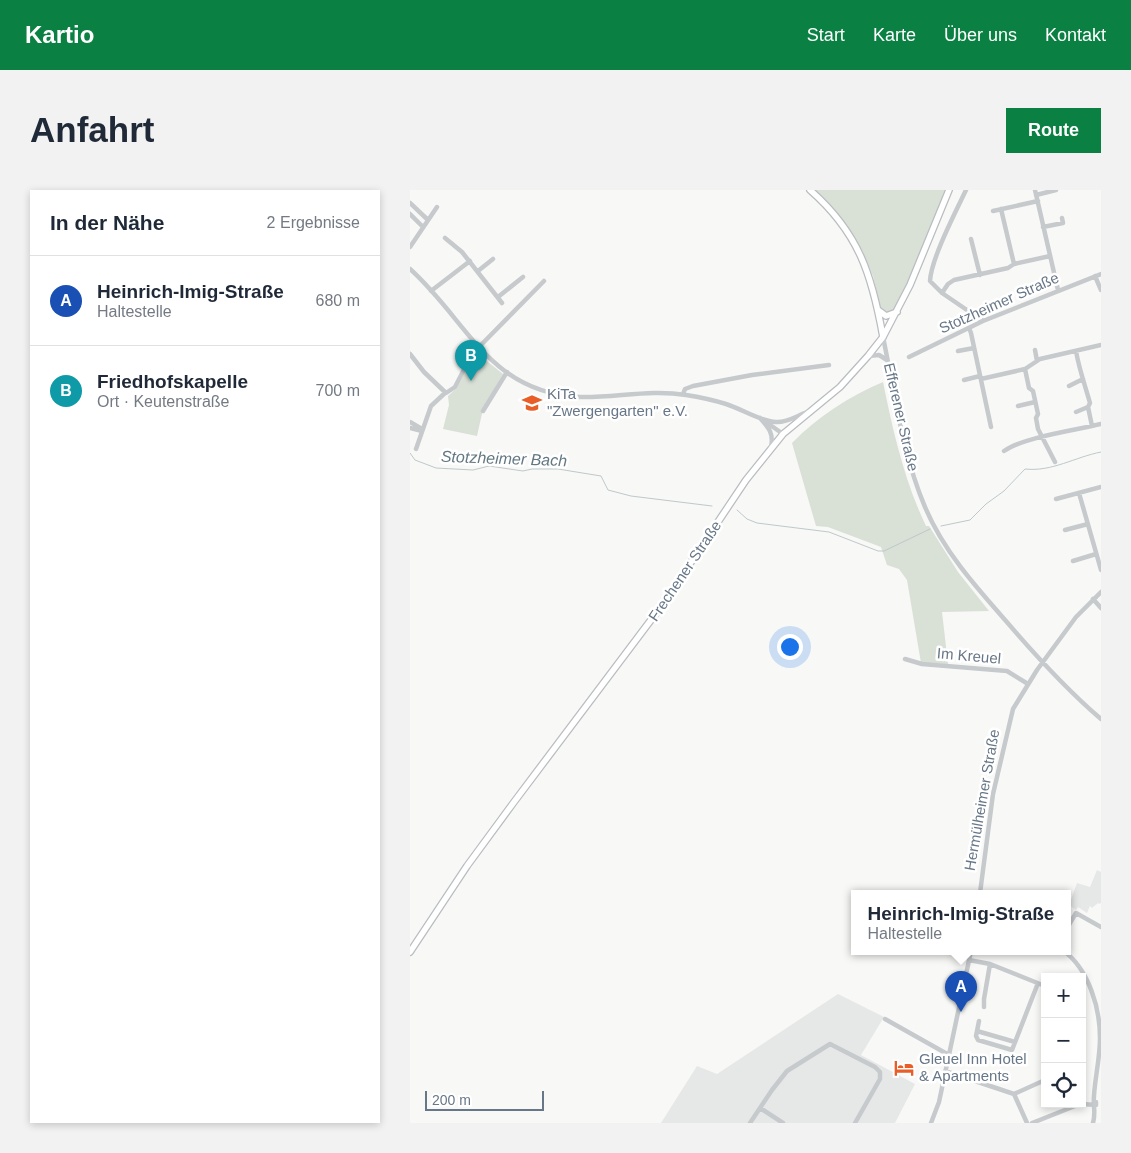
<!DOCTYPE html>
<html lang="de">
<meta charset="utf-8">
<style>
body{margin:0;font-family:Helvetica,sans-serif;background:#f2f2f3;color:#1f2937}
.controls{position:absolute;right:15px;bottom:15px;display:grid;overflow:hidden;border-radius:0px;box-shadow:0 2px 8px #0003}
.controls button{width:45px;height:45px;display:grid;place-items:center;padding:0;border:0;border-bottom:1px solid #e0e1e3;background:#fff;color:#1f2937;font:25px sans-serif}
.scale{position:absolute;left:15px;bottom:12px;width:119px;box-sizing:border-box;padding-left:5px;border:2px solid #677787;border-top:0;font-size:14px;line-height:18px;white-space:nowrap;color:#677787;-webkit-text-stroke:4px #fff;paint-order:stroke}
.you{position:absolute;left:379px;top:456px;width:18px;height:18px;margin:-12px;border:4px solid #fff;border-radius:50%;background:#1a73e8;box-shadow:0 0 0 8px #1a73e833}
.badge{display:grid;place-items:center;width:32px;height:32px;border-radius:50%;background:#0b8043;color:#fff;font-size:16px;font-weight:700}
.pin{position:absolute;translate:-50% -41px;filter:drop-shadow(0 1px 2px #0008)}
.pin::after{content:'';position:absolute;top:26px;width:18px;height:15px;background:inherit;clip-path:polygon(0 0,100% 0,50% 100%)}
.popup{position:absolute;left:441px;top:700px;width:220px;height:65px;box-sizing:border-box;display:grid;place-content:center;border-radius:0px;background:#fff;filter:drop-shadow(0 1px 4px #0005);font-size:16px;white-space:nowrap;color:#747a83}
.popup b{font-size:19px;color:#1f2937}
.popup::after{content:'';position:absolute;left:50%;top:100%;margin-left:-10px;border:10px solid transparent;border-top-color:#fff}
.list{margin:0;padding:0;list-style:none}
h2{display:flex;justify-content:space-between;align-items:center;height:65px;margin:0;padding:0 20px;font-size:21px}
h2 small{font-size:16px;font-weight:400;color:#747a83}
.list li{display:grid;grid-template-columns:32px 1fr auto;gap:15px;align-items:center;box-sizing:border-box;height:90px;padding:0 20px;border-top:1px solid #e0e1e3}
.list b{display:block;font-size:19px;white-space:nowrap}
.list p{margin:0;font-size:16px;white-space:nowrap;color:#747a83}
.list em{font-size:16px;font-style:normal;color:#747a83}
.icon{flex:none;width:28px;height:28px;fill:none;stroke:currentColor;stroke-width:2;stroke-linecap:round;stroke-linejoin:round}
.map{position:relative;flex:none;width:691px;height:933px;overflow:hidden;border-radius:0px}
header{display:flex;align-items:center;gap:30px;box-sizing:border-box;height:70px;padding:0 25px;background:#0b8043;color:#fff}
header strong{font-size:24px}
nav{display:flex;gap:28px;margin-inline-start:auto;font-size:18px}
.intro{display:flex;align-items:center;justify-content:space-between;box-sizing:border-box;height:120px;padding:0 30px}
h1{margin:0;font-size:35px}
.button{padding:12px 22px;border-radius:0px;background:#0b8043;color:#fff;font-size:18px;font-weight:700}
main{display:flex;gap:30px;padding:0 30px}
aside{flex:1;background:#fff;border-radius:0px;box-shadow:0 2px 8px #0003}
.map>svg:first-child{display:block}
</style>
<header>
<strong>Kartio</strong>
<nav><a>Start</a><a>Karte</a><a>Über uns</a><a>Kontakt</a></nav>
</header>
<div class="intro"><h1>Anfahrt</h1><a class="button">Route</a></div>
<main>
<aside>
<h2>In der Nähe<small>2 Ergebnisse</small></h2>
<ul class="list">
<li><span class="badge" style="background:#1a4fb4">A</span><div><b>Heinrich-Imig-Straße</b><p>Haltestelle</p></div><em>680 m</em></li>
<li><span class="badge" style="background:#0f9aa8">B</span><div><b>Friedhofskapelle</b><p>Ort · Keutenstraße</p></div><em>700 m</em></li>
</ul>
</aside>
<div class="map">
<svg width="691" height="933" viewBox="0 0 691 933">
<rect width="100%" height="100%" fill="#f8f8f6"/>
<path fill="#e6e7e7" d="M687,680l4,2v31l-2,1 -1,-1 -6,5 -2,-2 -3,7 -9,-6 -2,3 -7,-5 8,-22 13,4z
M428,804l46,23 -23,38 54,29 -20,39h-234l36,-57 20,8z"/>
<path fill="#d9e0d6" d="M404,0h132l-38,95 -13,25 -8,4 -6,-5 -8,-33 -11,-26 -15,-23 -20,-25z
M68,164l25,20 -20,35 -6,27 -34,-7 6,-24 -1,-9 9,-8 17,-33z
M473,192c10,49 21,98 43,144h3l29,46 31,39 -47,1 6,52 -27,-1 -14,-83 -8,-11 -12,-4 -6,-18 -53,-20 -12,-1 -24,-83c25,-26 58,-47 91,-61z"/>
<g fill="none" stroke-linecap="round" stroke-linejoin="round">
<path stroke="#bec8cc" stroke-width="1" d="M0,263l5,7 21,8 37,2 16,-4 34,5 9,-2h26l43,7 7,14 23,6 81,10
M327,320l10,9 10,4 72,9 49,19h6l46,-22
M531,336l29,-6 16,-16 18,-13 21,-22c27,3 50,-12 76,-17"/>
<defs>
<path id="major" d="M400,0c49,43 62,85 73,147
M468,120l8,6 11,-4
M0,762l57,-86 47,-64 149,-198 83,-124 37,-46 57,-47 28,-31 15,-19 27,-52 39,-95"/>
</defs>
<use href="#major" stroke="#b9bdc1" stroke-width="8"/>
<path stroke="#c6cacd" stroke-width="4.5" d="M556,0c-10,21 -35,69 -36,91l12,12 41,28
M625,0l23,100
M626,5l20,-5
M0,13l18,17
M591,19l13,55
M583,21l45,-10
M0,24l13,13
M633,37l20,-4 -1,-5
M35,48l17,14 40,51
M561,49l9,36
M0,57l27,-40
M0,79c58,52 79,124 170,128 35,1 70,-8 106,-2 13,2 27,5 40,9 16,5 33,17 50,18 11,1 22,-7 32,-10
M68,81l15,-12
M685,86l6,14
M21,101l39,-30
M532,103l6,-9 6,-4 54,-12 6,-4 36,-8
M88,107l25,-20
M559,138l2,5 20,94
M473,147c12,57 19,116 42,170 18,43 50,79 81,114 30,35 60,68 95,98
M68,158l66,-67
M625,160l2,11
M548,161l16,-3
M666,161c3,18 9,34 14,52l-2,4 4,19
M0,164l14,18 22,21 9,-6 21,-41
M458,166l11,-1 8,5
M499,167l74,-36 118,-47
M615,179l15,-10 61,-14
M571,189l44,-10 4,19 4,3 5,23 -2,4 2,11 17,33
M554,190l16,-4
M659,196l14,-7
M273,204l2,-5 8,-3 59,-11 77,-10
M608,216l17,-4
M73,221l24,-39
M666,222l12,-5
M350,228c9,10 14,16 11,29
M0,232l12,7
M356,232l17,12
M0,238l12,3
M6,259l15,-43 14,-13
M594,261c20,-14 72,-21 97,-27
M669,303l22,77
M646,309l45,-12
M655,340l23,-6
M663,371l23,-7
M683,409l8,9
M495,469l17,5 85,7 21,13
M570,703l13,-99 20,-85 24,-39 39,-53 25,-25
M657,738l9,-15 25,14
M654,761c25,19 36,57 36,87 0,20 -5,39 -6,58 -1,10 2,17 -1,27
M559,770l21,4 55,22
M574,817v-8l6,-35
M475,829l64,36
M569,831l-3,15 2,4 34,10 26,-67
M567,841l38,11
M535,881l69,23 13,29
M604,904l31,-14
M672,914l14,1v-3
M350,918l23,15
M340,933l22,-33 15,-19 43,-27 45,23 5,5v7l-25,44
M521,933l8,-21 32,-151
M622,933l48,-19"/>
<use href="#major" stroke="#fff" stroke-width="5.5"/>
</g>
<defs>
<symbol id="school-bare" viewBox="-9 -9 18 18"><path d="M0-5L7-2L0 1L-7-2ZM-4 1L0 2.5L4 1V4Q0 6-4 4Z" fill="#e85e26" stroke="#fff" stroke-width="2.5" paint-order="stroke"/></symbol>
<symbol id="hotel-bare" viewBox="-9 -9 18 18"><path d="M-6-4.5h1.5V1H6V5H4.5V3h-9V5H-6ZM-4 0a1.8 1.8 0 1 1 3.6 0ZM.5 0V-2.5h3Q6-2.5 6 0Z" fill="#e85e26" stroke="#fff" stroke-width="2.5" paint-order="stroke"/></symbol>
</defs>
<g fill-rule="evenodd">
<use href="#school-bare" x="108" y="199" width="28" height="28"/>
<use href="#hotel-bare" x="480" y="864" width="28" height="28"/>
</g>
<g text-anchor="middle" stroke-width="5" stroke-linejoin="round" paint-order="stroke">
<g font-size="15" fill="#677787" stroke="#fff">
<text transform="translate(589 113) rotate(-24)" y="5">Stotzheimer Straße</text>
<text transform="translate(491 227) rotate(77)" y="5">Efferener Straße</text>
<text transform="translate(275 381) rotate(-56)" y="5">Frechener Straße</text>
<text transform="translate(559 466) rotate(5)" y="5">Im Kreuel</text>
<text transform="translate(572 610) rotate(-80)" y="5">Hermülheimer Straße</text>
</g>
<g font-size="15" fill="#677787" stroke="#fff" text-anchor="start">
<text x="137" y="209">KiTa<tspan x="137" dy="17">"Zwergengarten" e.V.</tspan></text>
<text x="509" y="874">Gleuel Inn Hotel<tspan x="509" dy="17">&amp; Apartments</tspan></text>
</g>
<g font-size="16" font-style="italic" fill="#637883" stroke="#fff">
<text transform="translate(94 268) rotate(2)" y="6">Stotzheimer Bach</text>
</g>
</g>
</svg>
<div class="controls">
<button>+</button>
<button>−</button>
<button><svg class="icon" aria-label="locate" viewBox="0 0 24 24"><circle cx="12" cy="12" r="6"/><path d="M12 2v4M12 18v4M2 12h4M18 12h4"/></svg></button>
</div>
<div class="scale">200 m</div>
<div class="you"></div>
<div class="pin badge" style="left:551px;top:822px;background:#1a4fb4">A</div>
<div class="popup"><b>Heinrich-Imig-Straße</b>Haltestelle</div>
<div class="pin badge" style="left:61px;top:191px;background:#0f9aa8">B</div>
</div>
</main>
